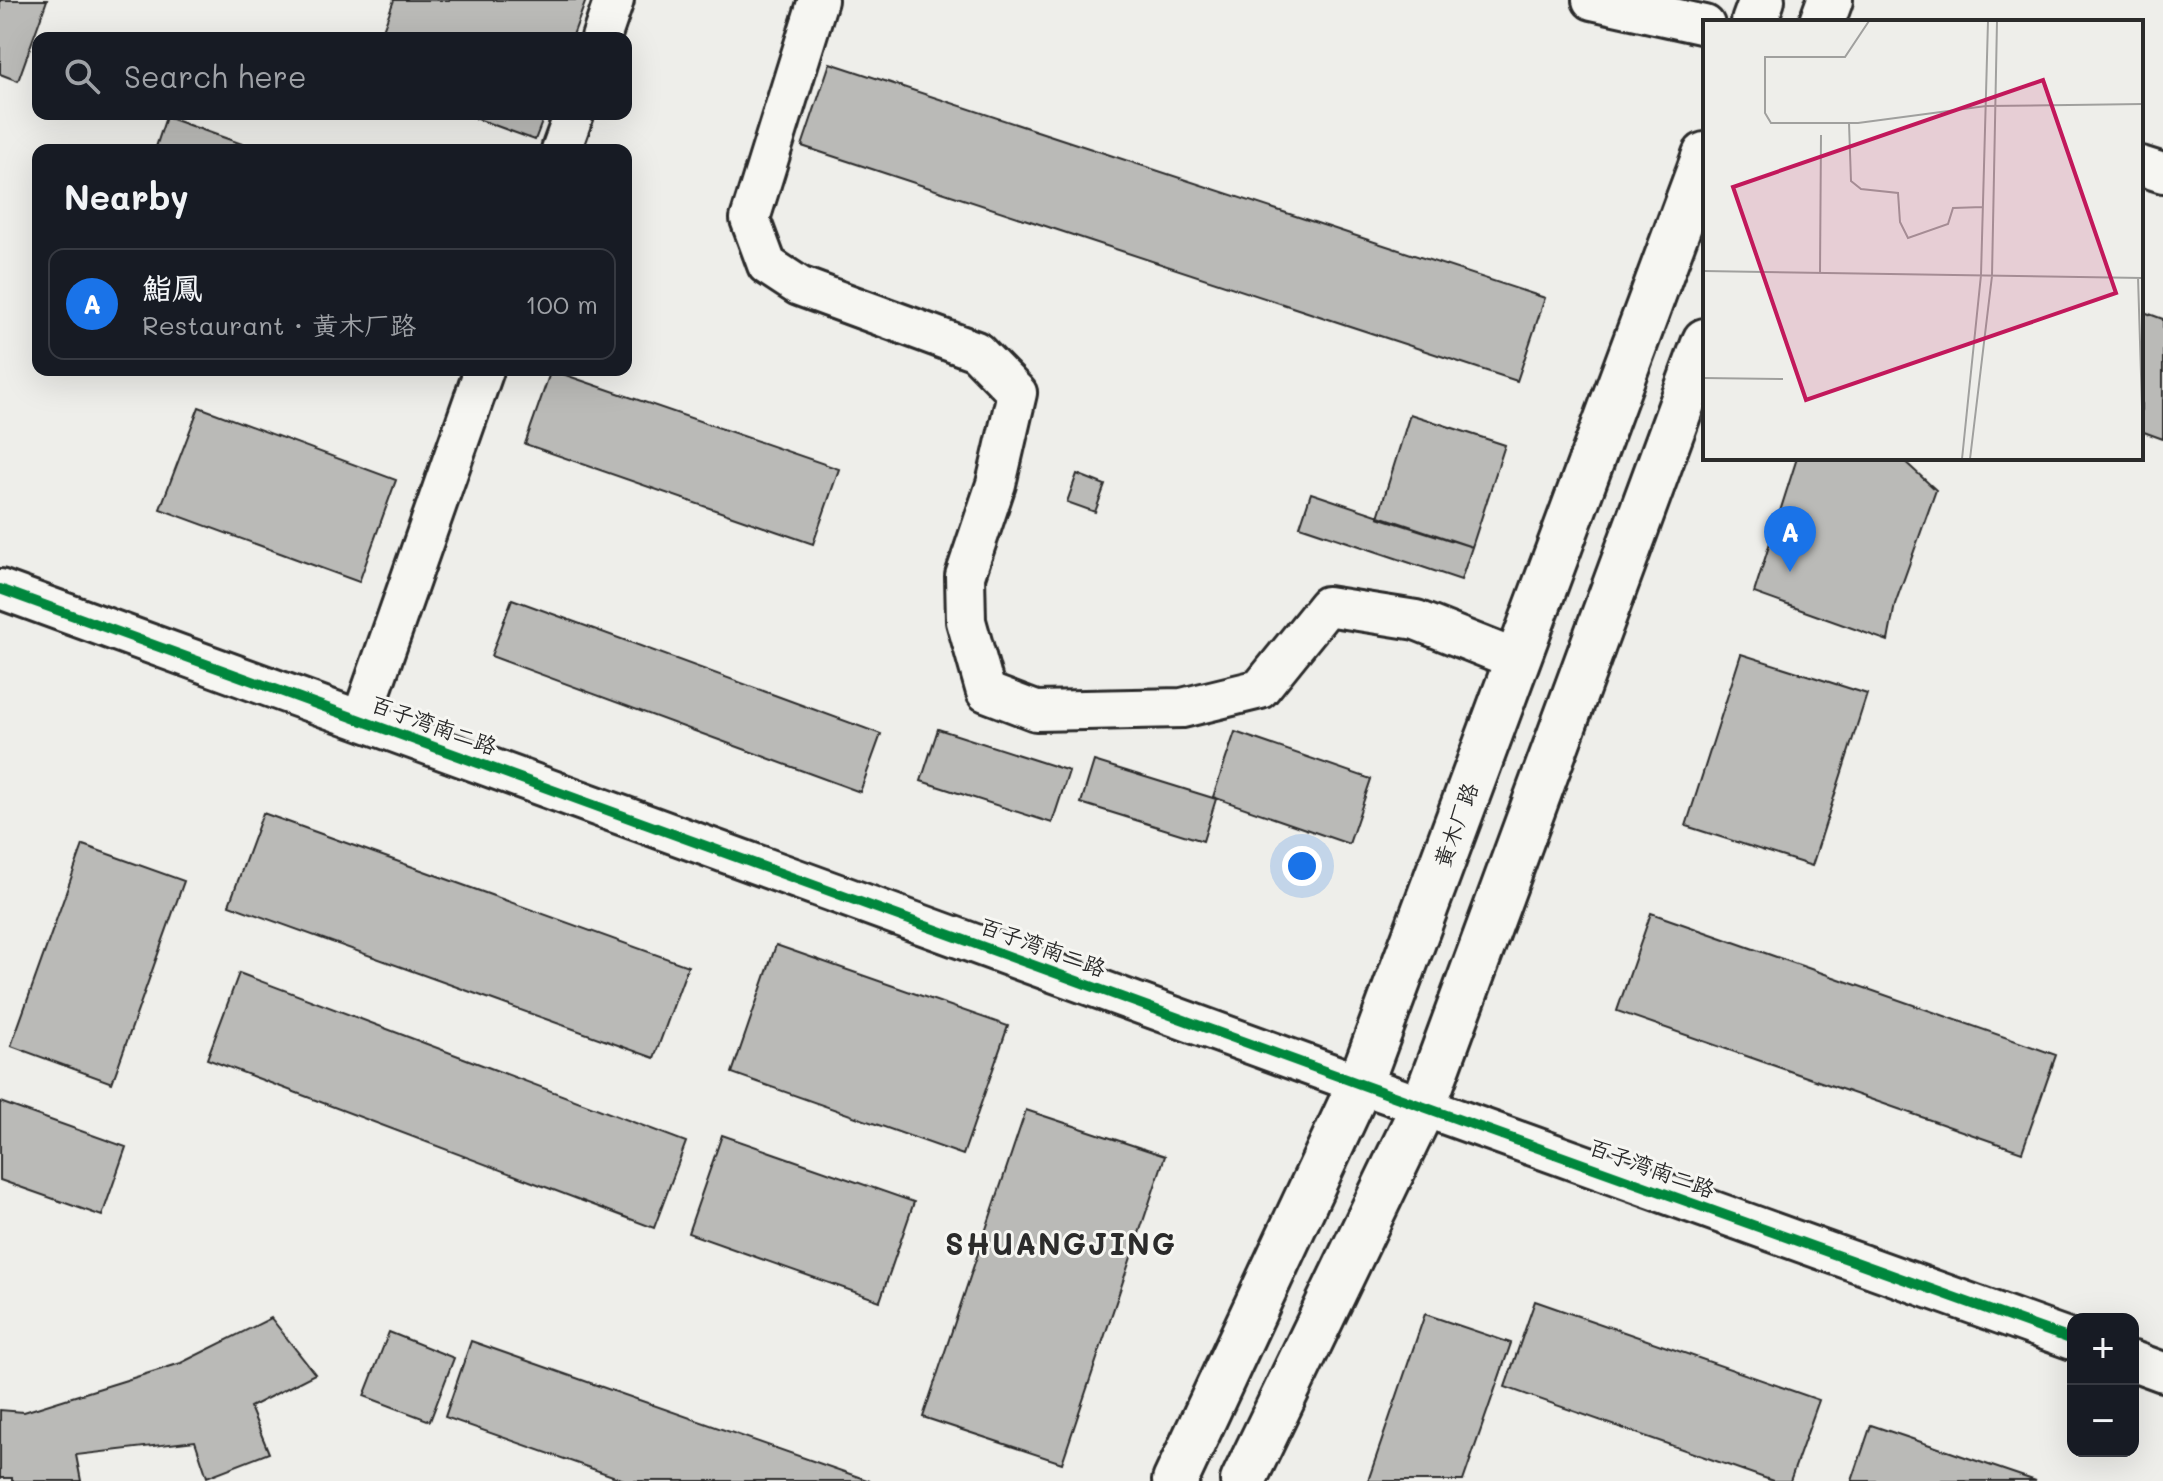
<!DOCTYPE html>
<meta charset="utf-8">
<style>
body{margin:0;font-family:Mali,"LXGW WenKai TC",sans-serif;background:#242831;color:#f1f3f6}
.controls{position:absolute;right:24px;bottom:24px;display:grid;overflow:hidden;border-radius:16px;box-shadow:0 8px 32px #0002}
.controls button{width:72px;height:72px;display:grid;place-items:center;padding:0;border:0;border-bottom:2px solid #363941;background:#171b24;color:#f1f3f6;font:40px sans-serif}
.you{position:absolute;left:1302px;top:866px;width:28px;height:28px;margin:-20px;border:6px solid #fff;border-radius:50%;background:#1a73e8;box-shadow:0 0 0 12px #1a73e833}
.badge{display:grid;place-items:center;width:52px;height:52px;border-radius:50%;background:#1a73e8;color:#fff;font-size:26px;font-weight:700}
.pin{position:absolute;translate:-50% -66px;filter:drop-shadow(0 2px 4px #0008)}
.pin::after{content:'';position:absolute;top:42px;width:28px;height:24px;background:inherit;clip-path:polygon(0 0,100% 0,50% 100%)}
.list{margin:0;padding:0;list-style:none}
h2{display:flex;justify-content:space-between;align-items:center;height:104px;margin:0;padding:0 32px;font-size:34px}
h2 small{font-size:26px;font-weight:400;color:#9ea1a6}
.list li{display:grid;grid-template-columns:52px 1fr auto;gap:24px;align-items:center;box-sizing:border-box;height:112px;margin:0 16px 16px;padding:0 16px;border:2px solid #363941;border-radius:16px}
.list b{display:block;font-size:30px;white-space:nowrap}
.list p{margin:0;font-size:26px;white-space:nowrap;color:#9ea1a6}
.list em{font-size:26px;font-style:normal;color:#9ea1a6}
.icon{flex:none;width:44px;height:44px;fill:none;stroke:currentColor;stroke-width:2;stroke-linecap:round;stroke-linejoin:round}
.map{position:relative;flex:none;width:2163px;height:1481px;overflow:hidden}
.search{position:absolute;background:#171b24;box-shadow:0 8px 32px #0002;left:32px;top:32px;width:600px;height:88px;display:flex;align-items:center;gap:20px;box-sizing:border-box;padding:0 28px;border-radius:16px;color:#9ea1a6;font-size:30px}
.panel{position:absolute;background:#171b24;box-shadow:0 8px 32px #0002;left:32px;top:144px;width:600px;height:232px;border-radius:16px}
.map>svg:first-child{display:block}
</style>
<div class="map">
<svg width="2163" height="1481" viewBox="0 0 2163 1481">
<rect width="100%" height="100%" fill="#eeeeea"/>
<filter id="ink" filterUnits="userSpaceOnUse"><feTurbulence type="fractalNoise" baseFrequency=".0125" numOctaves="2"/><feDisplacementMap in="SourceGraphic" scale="16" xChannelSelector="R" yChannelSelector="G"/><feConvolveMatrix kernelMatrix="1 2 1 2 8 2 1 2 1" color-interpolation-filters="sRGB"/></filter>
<g filter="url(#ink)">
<path fill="#babab7" stroke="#2b2b2b" stroke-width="2" d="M0,0h47l-29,81 -18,-7z
M394,0h192l-14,38h-192z
M830,63l715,235 -28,83 -715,-235z
M464,114h81l-10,26z
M166,117l93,33h-104z
M2141,311l22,8v120l-22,-8z
M551,370l288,99 -26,75 -288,-100z
M199,407l197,73 -37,102 -199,-73z
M1410,414l95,31 -33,102 -94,-30z
M1797,458h104l35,32 -41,114 -7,37 -134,-48z
M1077,474l28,11 -10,27 -28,-10z
M1311,493l161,54 -11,33 -161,-54z
M512,599l369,135 -21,58 -369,-136z
M1741,654l126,40 -55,172 -126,-40z
M938,729l131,42 -17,52 -131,-42z
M1235,732l136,47 -22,65 -136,-47z
M1094,761l122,38 -13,42 -122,-38z
M263,813l425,153 -34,92 -425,-153z
M83,845l101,36 -72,202 -101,-37z
M1651,913l405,142 -34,97 -405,-141z
M776,945l232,81 -45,129 -231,-82z
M239,973l447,169 -32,86 -447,-169z
M0,1102l126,45 -24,69 -102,-36z
M1026,1110l139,46 -103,307 -139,-46z
M722,1135l192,67 -34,99 -192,-68z
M1535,1301l284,99 -29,81h-17l-268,-94z
M1425,1314l86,29 -48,138h-95z
M271,1318l44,56 -65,33 19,46 -62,24 -12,-36 -119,14 5,26h-69v-3h-12v-68l24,2 157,-49z
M389,1332l65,26 -24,63 -66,-25z
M471,1341l399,140h-243l-182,-64z
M1871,1425l165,56h-184z"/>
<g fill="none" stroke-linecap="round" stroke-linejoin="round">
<defs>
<path id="minor" d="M818,0l-68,219 17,46 32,21 177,65 41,42 -21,91 -31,92 1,45 20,71 50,19 146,-3 78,-19 67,-83 89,14 101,40
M1592,0l113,25
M601,38l13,-38
M561,150l13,-36
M2141,166l22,7
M0,589l1360,495 713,256
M361,720l123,-350
M2133,1361l30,11"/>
<path id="major" d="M1754,22l8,-22
M1822,22l8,-22
M1175,1481l185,-397 345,-929
M1243,1481l180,-374 282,-766"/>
</defs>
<use href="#minor" stroke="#2b2b2b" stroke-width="44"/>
<use href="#major" stroke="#2b2b2b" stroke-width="50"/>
<use href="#minor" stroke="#f6f6f2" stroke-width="38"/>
<use href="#major" stroke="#f6f6f2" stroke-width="44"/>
<defs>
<path id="cycleway" d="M0,589l1360,495 713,256"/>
</defs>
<use href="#cycleway" stroke="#f6f6f2" stroke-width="15"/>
<use href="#cycleway" stroke="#00873e" stroke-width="10"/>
</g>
</g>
<g text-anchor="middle" stroke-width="6" stroke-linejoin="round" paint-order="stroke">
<g font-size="22" fill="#2b2b2b" stroke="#f6f6f2">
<text transform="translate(434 725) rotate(20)" y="8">百子湾南二路</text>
<text transform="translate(1456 825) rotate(-70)" y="8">黄木厂路</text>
<text transform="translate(1043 947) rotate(20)" y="8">百子湾南二路</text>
<text transform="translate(1652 1168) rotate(20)" y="8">百子湾南二路</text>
</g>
<g font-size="30" font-weight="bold" letter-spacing="2" fill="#2b2b2b" stroke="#f6f6f2">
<text x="1061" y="1255">SHUANGJING</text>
</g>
</g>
<g transform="translate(1703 20)">
<rect width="440" height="440" fill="#eeeeea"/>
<path fill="none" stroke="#a0a09e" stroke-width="2" d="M166,1l-24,36h-80v56l6,10h87l128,-17 157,-2M146,103l2,58 10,8 37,4 2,29 8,16 40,-14 5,-16 30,-1M0,251l440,7M117,253l1,-138M435,257l5,162M0,358l80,1M259,439l19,-184 7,-254M267,439l22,-183 5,-255"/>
<path fill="#c2185b" fill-opacity="0.15" stroke="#c2185b" stroke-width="4" d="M340,60l73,213 -310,107 -73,-213z"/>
<rect width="440" height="440" fill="none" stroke="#2b2b2b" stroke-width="4"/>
</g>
</svg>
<div class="controls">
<button>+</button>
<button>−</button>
</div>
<div class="you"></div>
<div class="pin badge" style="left:1790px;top:572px">A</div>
<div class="search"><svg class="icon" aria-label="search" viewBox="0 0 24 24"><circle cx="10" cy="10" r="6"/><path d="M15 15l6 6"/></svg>Search here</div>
<section class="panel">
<h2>Nearby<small></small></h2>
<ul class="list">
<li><span class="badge">A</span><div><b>鮨鳳</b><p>Restaurant · 黄木厂路</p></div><em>100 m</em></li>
</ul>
</section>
</div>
